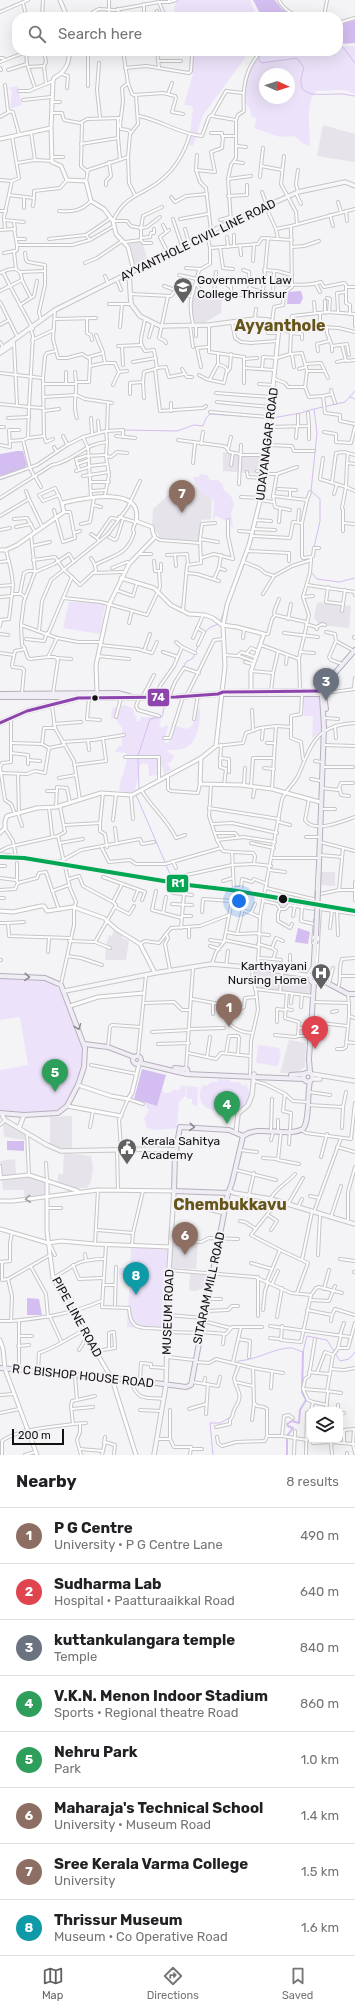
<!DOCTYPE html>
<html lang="en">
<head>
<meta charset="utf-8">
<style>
	body { margin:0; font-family:Rubik,sans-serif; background:#f6f6f6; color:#202124 }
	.controls { position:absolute; right:12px; bottom:12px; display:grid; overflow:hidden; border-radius:8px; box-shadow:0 4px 16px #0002 }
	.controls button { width:36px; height:36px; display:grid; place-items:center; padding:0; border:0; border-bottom:1px solid #e0e0e0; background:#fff; color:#202124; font:20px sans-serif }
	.compass { position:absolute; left:259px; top:68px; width:36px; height:36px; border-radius:50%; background:#fff; box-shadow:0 4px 16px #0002; rotate:93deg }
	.scale { position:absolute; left:12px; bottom:10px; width:52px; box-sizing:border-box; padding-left:4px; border:2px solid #121213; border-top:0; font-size:11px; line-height:14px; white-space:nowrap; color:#121213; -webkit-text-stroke:3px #f4f2f6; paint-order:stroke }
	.you { position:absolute; left:239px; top:901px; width:14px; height:14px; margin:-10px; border:3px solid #fff; border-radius:50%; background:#1a73e8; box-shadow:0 0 0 6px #1a73e833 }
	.badge { display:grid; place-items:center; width:26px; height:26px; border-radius:50%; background:#616162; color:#fff; font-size:13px; font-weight:700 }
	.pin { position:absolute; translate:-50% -33px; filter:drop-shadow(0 1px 2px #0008) }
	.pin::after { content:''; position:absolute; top:21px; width:14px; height:12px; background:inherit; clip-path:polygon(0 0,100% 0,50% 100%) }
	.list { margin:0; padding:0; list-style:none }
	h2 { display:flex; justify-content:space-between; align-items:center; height:52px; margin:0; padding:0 16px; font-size:17px }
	h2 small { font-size:13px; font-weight:400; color:#757577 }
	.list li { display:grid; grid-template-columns:26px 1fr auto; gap:12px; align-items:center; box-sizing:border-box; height:56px; padding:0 16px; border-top:1px solid #e0e0e0 }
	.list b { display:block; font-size:15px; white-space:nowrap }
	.list p { margin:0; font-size:13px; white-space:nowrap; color:#757577 }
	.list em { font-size:13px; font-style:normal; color:#757577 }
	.icon { flex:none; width:22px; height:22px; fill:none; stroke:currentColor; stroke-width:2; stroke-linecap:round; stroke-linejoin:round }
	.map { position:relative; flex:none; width:355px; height:1455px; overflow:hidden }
	.search { position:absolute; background:#fff; box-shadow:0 4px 16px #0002; left:12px; right:12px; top:12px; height:44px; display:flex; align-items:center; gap:10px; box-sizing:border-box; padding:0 14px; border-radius:16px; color:#757577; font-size:15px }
	.sheet { height:500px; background:#fff }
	nav { display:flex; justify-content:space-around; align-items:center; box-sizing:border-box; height:56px; border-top:1px solid #e0e0e0; background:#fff; font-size:11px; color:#757577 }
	nav a { display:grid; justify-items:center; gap:2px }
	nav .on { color:#616162 }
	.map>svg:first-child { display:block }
	.built { fill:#e6e3ea }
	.green { fill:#ece3fa; fill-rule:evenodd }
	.water { fill:#d4bef1 }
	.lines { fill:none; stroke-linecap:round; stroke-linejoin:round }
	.stream { stroke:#d4bef1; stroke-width:1 }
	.canal { stroke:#d4bef1; stroke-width:2 }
	.minor-casing { stroke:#c6c5c7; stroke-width:4 }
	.tertiary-casing { stroke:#c6c5c7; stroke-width:5 }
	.secondary-casing { stroke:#c6c5c7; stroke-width:5.5 }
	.primary-casing { stroke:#b5b0bc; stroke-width:6 }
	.minor { stroke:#fdfdfe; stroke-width:2 }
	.tertiary { stroke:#fdfdfe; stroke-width:3 }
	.secondary { stroke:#f7f6f8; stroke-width:3.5 }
	.primary { stroke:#f1edf4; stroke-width:4 }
	.primary-bridge-casing { stroke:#b5b0bc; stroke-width:6; stroke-linecap:butt }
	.primary-bridge { stroke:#f1edf4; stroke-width:4 }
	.bus-1-casing { stroke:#f4f2f6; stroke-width:6 }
	.bus-1 { stroke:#8e44ad; stroke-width:3 }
	.rail-1-casing { stroke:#f4f2f6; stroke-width:7 }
	.rail-1 { stroke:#00a651; stroke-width:4 }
	.oneway { stroke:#8d8a8f }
	.oneway2 { stroke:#9f9fa0 }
	.bus-dot { fill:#121213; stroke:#f4f2f6; stroke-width:1.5 }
	.labels { text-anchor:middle; stroke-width:4; stroke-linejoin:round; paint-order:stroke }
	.street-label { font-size:12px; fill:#121213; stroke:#f4f2f6 }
	.poi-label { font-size:12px; fill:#121213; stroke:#f4f2f6; text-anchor:start }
	.district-label { font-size:16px; font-weight:bold; fill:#665519; stroke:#f4f2f6 }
	.line-badge { stroke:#f4f2f6; stroke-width:1.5 }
	.badge-label { font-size:11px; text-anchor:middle; font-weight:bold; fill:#fff }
</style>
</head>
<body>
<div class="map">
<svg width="355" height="1455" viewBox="0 0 355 1455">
	<rect width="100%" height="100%" fill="#f4f3f5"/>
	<g class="built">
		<path d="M 323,125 L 355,134 L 355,162 L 317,156 Z"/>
		<path d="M 142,241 L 147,258 L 135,265 L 130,243 Z"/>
		<path d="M 194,290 L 222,295 L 221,313 L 204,323 L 193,322 L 191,297 Z"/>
		<path d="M 223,452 L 263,457 L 261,474 L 223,471 Z"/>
		<path d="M 184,485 L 194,485 L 212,500 L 211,519 L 201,520 L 200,541 L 161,539 L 152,525 L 153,509 L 166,497 Z"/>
		<path d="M 317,602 L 351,606 L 349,628 L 320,625 L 314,618 Z"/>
		<path d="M 321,872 L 335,872 L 335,886 L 321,885 Z"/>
		<path d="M 266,895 L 355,910 L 355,914 L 288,904 L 284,909 L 279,908 L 277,903 L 265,900 Z"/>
		<path d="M 114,930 L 123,933 L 122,938 L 129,941 L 126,960 L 105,960 L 106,946 L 109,935 L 112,936 Z"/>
		<path d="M 254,968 L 282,971 L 280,991 L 256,988 L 253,978 Z"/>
		<path d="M 283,972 L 308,976 L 311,986 L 311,995 L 281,992 Z"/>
		<path d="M 289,1040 L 306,1043 L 305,1067 L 295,1073 L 280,1073 Z"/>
		<path d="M 72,1116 L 72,1149 L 62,1149 L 50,1144 L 50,1117 Z"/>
		<path d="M 5,1121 L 26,1133 L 25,1140 L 4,1137 L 3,1124 Z"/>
		<path d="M 64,1153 L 91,1156 L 93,1168 L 91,1181 L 87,1188 L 72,1188 L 58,1182 L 58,1174 L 63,1174 Z"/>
		<path d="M 15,1159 L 16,1175 L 3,1177 L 0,1161 Z"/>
		<path d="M 27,1176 L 47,1181 L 47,1196 L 24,1198 L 24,1190 L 3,1190 L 2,1179 Z"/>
		<path d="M 173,1241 L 198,1242 L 196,1269 L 171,1268 Z"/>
		<path d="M 190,1273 L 210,1276 L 208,1287 L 195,1291 L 189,1290 Z"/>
	</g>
	<g class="green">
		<path d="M 179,0 L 250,0 L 257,17 L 177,17 L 174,9 L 176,2 Z"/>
		<path d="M 355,46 L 355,94 L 344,90 L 316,91 C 305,106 310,127 310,146 L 304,144 L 294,136 L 280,137 L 254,128 L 257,119 L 252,117 L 250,110 L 244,101 C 245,87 247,66 258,56 L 248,51 L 338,51 L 338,47 ZM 265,74 L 289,74 L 289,98 L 265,98 Z"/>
		<path d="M 186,51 L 246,51 L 245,58 L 203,115 L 193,146 L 186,145 L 190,133 L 193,109 L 192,106 L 184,105 L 193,74 L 190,64 L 191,54 L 186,54 Z"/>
		<path d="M 18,86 L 22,105 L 10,109 L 12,90 L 10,90 L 10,87 Z"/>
		<path d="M 201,474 L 207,475 L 210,480 L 218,480 L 223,485 L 223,489 L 231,496 L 234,505 L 231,512 L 233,528 L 226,521 L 216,516 L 213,520 L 214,500 C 204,495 195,488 193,477 L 198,477 Z"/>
		<path d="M 69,602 L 94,602 L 105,605 L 100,634 L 63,628 Z"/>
		<path d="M 319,696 L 322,712 L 321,731 L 312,738 L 313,716 L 304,716 L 303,697 Z"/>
		<path d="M 125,705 L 134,709 L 134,715 L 137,716 L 136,721 L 139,722 L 141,717 L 159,717 L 161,720 L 159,726 L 162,728 L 167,725 L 168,727 L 164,742 L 167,743 L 170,741 L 176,726 L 187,729 L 192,726 L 198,708 L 200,709 C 200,722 199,741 185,748 C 180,750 171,750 166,750 L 174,756 L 171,762 L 167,764 L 172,770 L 164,774 L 163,768 L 161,766 L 157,775 L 149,776 L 148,764 L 143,763 L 140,765 L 135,791 L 125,794 L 119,790 C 120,777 129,764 126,753 L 115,752 L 118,746 L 122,746 L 122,728 L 115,718 L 111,719 L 112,709 L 115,707 Z"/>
		<path d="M 0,978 L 48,981 C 69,991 75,1026 83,1047 C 84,1064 77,1100 61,1109 C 46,1117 16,1113 0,1110 L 0,1070 L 28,1065 L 20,1017 L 0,1020 Z"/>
		<path d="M 258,1045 L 280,1048 L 279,1052 L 281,1053 L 278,1066 L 256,1063 Z"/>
		<path d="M 218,1079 L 230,1080 L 230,1082 L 238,1082 L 244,1086 L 246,1084 C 261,1112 217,1116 204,1106 C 198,1098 198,1091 204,1084 L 206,1086 L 212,1082 L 218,1082 Z"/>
		<path d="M 181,1085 L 186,1086 L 185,1096 L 179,1102 L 177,1128 L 157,1130 L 147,1128 L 144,1119 L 149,1110 L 146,1107 L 146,1103 L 157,1105 L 162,1090 L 164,1093 L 169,1093 L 174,1090 L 180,1090 Z"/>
		<path d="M 187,1086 L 198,1087 L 197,1107 L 192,1104 L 192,1099 L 188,1099 L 186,1096 Z"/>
		<path d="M 131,1247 L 170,1247 L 168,1329 L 127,1327 L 130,1275 L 119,1275 L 119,1268 L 129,1268 L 130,1271 Z"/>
	</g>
	<g class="water">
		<path d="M 253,0 L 275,0 L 281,8 L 293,17 L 262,17 Z"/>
		<path d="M 355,20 L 355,43 L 338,44 L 338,25 Z"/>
		<path d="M 301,291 L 303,298 L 300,304 L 287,304 L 288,292 Z"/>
		<path d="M 17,451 L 23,451 L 27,465 L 23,469 L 0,476 L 0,454 Z"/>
		<path d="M 298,928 L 310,932 L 308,944 L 295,942 Z"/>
		<path d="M 142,1069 L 166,1075 L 157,1106 L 134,1099 Z"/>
		<path d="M 7,1141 L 24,1141 L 24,1151 L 7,1150 Z"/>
		<path d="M 27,1298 L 39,1299 L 42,1315 L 27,1315 Z"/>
	</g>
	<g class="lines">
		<g class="stream">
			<path d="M 342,46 L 355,63"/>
			<path d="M 259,51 L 259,61 L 262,63 L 297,58 L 304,68 C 292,100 317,94 339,94 C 344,93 350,96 355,96"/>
			<path d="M 350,397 L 355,399"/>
			<path d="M 272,418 L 301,413 L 313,409"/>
			<path d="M 124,430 L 177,431 L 194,425 L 203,426 L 206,418 L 210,414 L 268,418"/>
			<path d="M 266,439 L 268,419"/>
			<path d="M 267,473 L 269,445"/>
			<path d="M 0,480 L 27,470"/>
			<path d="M 259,496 L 262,480"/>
			<path d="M 262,499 L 266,475"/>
			<path d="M 257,518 L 261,502"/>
			<path d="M 255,528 L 257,521"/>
			<path d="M 254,534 L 255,530"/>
			<path d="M 249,550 L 253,537"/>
			<path d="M 312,556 L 320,521 L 320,499 L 311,491 L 317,433 L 314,409 L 345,402 L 355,391"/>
			<path d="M 245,562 L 249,551"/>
			<path d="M 311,572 L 317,579 L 339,582 L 355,578"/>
			<path d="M 233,592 L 245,563"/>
			<path d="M 220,622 L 225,609"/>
			<path d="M 204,634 L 209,628 L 218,624"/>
			<path d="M 179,674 L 186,662 L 193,658 L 199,644"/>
			<path d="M 168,695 L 174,681"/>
			<path d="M 138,756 L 149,722 L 150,719 L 162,717 L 166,699"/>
			<path d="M 138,759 L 139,790"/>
			<path d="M 140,792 L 136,795 L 165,862"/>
			<path d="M 166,865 L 173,881"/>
			<path d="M 234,1375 L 238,1361 C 257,1360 277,1347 291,1348 C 294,1348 299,1351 303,1352 L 307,1336 L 327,1340 L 340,1361 L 349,1359 L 355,1352"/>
			<path d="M 234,1378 L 235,1384"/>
			<path d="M 213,1455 L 210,1423 L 220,1423 L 231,1417"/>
		</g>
		<path class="canal" d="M 287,1455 L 287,1436 L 293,1428 L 288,1426 L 287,1424 L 292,1421 L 299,1423 L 300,1410 L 306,1400 L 302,1392 L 303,1352"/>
		<defs>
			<g id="minor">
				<path d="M 279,0 C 282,8 293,15 301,17"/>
				<path d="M 159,2 L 169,2 L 169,0"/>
				<path d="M 169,2 L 176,0"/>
				<path d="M 23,3 L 25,11"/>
				<path d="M 118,9 L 120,17"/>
				<path d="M 0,12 L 28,0"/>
				<path d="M 144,15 L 144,4"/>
				<path d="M 42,17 L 43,0"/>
				<path d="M 89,17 L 93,12 L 99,9 L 115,10 L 159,2 L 165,17"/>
				<path d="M 109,17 L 109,0"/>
				<path d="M 155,17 L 157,11"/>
				<path d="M 324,17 L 327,0"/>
				<path d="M 338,23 L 355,18"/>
				<path d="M 26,51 L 27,64 L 35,88"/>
				<path d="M 88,51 L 88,86"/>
				<path d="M 91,51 L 111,51"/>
				<path d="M 123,51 L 128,83 L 132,94 L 134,95 L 163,93 L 175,96 L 176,98 L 172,112 L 183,114"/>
				<path d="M 0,58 L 3,58 L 4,60"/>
				<path d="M 159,61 L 181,61"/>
				<path d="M 0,62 L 26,52"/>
				<path d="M 99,63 L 97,90 L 100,117"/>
				<path d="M 44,66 L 46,62 L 44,51"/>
				<path d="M 28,67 L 44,66 L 46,83"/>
				<path d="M 0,68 L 1,70"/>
				<path d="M 125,68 L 146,66 L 159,68 L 157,51"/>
				<path d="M 158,68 L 189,73 L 191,71 L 192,56"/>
				<path d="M 8,70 L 27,64"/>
				<path d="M 62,74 L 68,76 L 67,88"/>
				<path d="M 128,83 L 122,88 L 123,101 L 120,126 L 121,129 L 128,130 L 131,133"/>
				<path d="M 5,85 L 8,111 L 13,112 L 19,134"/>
				<path d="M 19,91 L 29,91 L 53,81"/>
				<path d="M 168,94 L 172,83"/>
				<path d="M 23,100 L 51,97"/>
				<path d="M 51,102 L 60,102"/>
				<path d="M 52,113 L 62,113 L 64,120 L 80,123 L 87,119 L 120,118"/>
				<path d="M 139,116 C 160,120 179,134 202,136 L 209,117 L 213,114 L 226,91 L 243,93"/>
				<path d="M 212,116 L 236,120"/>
				<path d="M 0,117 L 9,112"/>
				<path d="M 118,118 L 118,138 L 120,159"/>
				<path d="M 82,122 L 81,166 L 87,171"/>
				<path d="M 31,132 L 35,160"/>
				<path d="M 211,133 L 222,133 L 222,136 L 236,136"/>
				<path d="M 81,144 L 118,138"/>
				<path d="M 237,146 L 246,147"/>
				<path d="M 284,156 L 281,184 L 296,212 L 297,224"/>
				<path d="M 52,157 L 63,157"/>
				<path d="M 128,157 L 129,183 L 135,195"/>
				<path d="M 235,162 L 243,163"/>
				<path d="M 17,163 L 35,160 L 52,161"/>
				<path d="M 261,166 L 263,148"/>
				<path d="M 196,170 L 197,155"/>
				<path d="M 298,170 L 296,184 L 298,192"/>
				<path d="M 260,177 L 261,166 L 282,170"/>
				<path d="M 228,179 L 251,176"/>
				<path d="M 0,180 L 12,181 L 19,178 L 12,136"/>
				<path d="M 86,181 L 88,170 L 128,157 L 130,134 L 138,124 L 136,95"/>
				<path d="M 106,185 L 106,181 L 111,176 L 109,162"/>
				<path d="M 262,192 L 267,206"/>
				<path d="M 296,193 L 301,204"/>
				<path d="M 9,195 L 34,198 L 33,206"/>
				<path d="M 228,196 L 247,195 L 247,185"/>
				<path d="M 171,197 L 175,202 L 186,196 L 207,194"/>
				<path d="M 34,198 L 34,191 L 60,188 L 67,180"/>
				<path d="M 338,202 L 341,212"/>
				<path d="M 266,207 L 276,229 L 278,239"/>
				<path d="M 24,208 L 24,197"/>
				<path d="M 0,211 L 6,211"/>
				<path d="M 59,211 C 73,212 81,211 91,201"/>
				<path d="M 346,211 L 347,221"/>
				<path d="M 330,215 L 333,226"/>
				<path d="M 173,219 L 182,246"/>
				<path d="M 180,219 L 208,214"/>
				<path d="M 4,220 L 24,222"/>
				<path d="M 220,220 L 230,217"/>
				<path d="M 14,221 L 15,230"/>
				<path d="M 113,221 C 125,194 142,196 161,180 C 175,169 185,151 190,134"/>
				<path d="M 113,221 L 127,221 L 131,226 L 141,228 L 141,240 L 125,242"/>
				<path d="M 231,222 L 228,179 L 231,165 L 236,158 L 236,120 L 238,115 L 244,111 C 242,89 246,66 262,51"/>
				<path d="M 163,225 L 166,231"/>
				<path d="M 5,228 L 4,217 L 12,181"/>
				<path d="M 141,228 L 143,216 L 162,207"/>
				<path d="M 141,228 L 147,227 L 160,217"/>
				<path d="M 185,229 L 189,243"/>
				<path d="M 276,229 L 291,226"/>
				<path d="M 0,230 L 14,229 L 17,245"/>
				<path d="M 211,231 L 206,188 L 200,182 L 196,170 L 215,172 L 211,152 L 222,148 L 223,136"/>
				<path d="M 86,235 L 111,218"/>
				<path d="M 227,237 L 228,247"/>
				<path d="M 141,238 L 150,237 L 151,233 L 154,233 L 154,229"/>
				<path d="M 16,239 L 25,239"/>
				<path d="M 49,239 L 86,235 L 90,240"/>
				<path d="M 141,240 L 143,243 L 151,243"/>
				<path d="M 240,245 L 241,255"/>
				<path d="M 234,246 L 234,235"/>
				<path d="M 220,247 L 223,268 L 233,269"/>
				<path d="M 292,247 L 304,246 L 319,241"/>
				<path d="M 210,248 L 258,244 L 262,238 L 292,240"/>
				<path d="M 4,253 L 14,251"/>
				<path d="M 25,253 L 26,260 L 28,262 L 45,265 L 45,285 L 39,312 L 41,320"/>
				<path d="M 168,253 L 160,237 L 169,230"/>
				<path d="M 253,261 L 254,244"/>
				<path d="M 85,263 L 97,258 L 122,241"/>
				<path d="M 186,268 L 200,269"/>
				<path d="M 16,269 L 14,252 L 17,250 L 17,245 L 72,245 L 90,240 L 114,226"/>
				<path d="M 243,270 L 249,272 L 250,288"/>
				<path d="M 264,270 L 277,271 L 292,275"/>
				<path d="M 20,272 L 45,271"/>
				<path d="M 0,273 C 10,268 21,265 22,280 L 10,286 L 33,329"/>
				<path d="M 179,275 L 197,279"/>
				<path d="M 105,276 L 108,283"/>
				<path d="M 227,278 L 227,285 L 231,287"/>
				<path d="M 22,280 L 31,298"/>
				<path d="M 117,280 L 121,290"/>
				<path d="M 196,284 L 202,292 L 245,295 L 249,288 L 263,292 L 268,296 L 284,293 L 292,287 L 291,226 L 355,209"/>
				<path d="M 273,284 C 290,284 306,287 321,282 L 324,287 L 344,283 L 346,285 L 346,303 L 350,305 L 350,314"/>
				<path d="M 316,284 L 320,292"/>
				<path d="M 164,286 L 175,290"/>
				<path d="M 346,287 L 355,287"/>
				<path d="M 0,291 L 10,286 L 3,272"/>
				<path d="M 263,292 L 268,238"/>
				<path d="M 214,293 L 216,272"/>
				<path d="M 130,294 L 171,296 L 176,290 L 190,296"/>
				<path d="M 231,294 L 231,287"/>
				<path d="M 273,295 L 274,271"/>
				<path d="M 327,298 L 330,299 L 329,312"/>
				<path d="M 325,301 L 325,313"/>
				<path d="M 0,302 L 17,336"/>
				<path d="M 314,302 L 315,313"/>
				<path d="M 109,304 L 131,304"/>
				<path d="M 20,305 L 34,296 L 37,281"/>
				<path d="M 55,310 L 53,339 L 58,358 L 67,358 L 82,354 L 90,359 L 89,382 L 76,382 C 77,396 72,405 77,418"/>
				<path d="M 338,312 L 337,293 L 346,292"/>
				<path d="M 320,313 L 320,327 L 339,328 L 355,332"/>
				<path d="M 87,318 L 87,333 L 91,335 L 92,340"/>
				<path d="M 55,319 L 96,318"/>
				<path d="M 145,319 L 141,339 L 141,344 L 145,351 L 154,350 L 157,368 L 155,369"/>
				<path d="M 255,319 L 256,309"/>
				<path d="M 232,322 L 235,338 L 241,342 L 251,343 L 277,341"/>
				<path d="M 272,322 L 274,307 L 283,305 L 284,293"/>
				<path d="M 193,324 C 187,297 194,294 199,270 L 210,264 L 210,248 L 207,234"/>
				<path d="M 0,325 L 9,320"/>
				<path d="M 190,325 L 193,347"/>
				<path d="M 209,325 L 209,352 L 244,357 L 244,383"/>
				<path d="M 280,325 L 287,326"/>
				<path d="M 120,327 L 122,304"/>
				<path d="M 327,327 L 327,333 L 332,346 L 347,344 L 349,355"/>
				<path d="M 267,328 L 268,333 L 279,333"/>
				<path d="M 31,330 L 33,336 L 29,407 L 43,408"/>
				<path d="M 291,333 L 286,331 L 292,316 L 327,312 L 355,314 L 355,326"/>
				<path d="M 96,335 L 103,352"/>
				<path d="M 196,336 L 196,326"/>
				<path d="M 149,337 L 153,323"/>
				<path d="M 302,339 L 302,334 L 291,333 L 290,354 L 302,353 L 307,371 L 325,371"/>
				<path d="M 32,340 L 54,330"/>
				<path d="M 0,342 L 3,347"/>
				<path d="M 14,343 L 17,405"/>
				<path d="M 166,343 L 165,341 L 159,338 L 168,296"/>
				<path d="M 342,345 L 346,361 L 355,360"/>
				<path d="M 118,346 L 142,345"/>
				<path d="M 122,346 L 123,365"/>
				<path d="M 332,346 L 332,351"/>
				<path d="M 318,351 L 317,344 L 329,341"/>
				<path d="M 292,354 L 294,367"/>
				<path d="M 89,357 L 103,353 L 105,363 L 115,363 L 119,372 L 127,371"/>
				<path d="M 245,359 L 257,358"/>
				<path d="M 133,362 L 156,358"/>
				<path d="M 337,362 L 346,360"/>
				<path d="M 306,364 L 321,363 L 328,378"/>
				<path d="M 90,366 L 105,363"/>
				<path d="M 201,367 L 197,348 L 208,347"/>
				<path d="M 157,368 L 166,367 L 169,377 L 184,374"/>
				<path d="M 245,368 L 274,370"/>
				<path d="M 155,369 L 160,411 L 203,408 L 206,406"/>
				<path d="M 182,369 L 187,377 L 192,377"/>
				<path d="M 262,369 L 263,357 L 277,358 L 290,354"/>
				<path d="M 299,369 L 306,367"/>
				<path d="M 66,372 L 66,383"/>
				<path d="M 75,372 L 76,382"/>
				<path d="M 227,372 L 230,368 L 231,354"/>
				<path d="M 0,373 L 42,378"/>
				<path d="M 199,375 L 206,379 L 224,383 L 227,370 L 225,367 L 218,364 L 218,353"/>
				<path d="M 210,379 L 218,364"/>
				<path d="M 275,379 L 285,383 L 288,387 L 305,387 L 309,397 L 323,396 L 325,413 L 340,415 L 340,421 L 355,424"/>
				<path d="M 143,382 L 144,398"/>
				<path d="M 43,384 L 76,384"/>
				<path d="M 259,384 L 274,385"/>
				<path d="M 113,385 L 119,372"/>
				<path d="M 305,387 L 307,371"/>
				<path d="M 331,390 L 335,403"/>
				<path d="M 216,393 L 271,397"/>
				<path d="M 130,394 L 130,383 L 143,382 L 144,372 L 155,369"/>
				<path d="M 323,396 L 332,394"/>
				<path d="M 43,397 L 76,395 L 85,399 L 112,403"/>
				<path d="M 217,402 L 270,407"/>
				<path d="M 0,404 L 29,407 L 28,438 L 23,440 L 30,468 L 34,476"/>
				<path d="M 44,411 L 59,409"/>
				<path d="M 171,411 L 171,403"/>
				<path d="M 210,412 L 269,417"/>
				<path d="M 8,418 L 29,417"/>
				<path d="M 91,418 L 92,433"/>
				<path d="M 98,421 L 99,432"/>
				<path d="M 298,426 L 298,415"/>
				<path d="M 309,426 L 309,439"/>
				<path d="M 0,427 L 4,427"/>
				<path d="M 268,427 L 309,426 L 308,413"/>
				<path d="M 107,431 L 108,402"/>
				<path d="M 107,431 L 123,430 L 123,437"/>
				<path d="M 324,432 L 336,434 L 336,442 L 351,443 L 355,427"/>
				<path d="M 63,436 L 67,444"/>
				<path d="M 116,436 L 135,438"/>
				<path d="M 83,437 L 88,448 L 91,497"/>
				<path d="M 28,438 L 44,436"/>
				<path d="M 296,438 L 297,427"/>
				<path d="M 53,439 L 46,442 L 44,436 L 43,378 L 45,356 L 47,353 L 56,351"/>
				<path d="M 178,440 L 223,446 L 226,447 L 229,452 L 240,454"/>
				<path d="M 10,441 L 23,440"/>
				<path d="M 201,444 L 203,432"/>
				<path d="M 0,445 L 10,447 L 9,430 L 19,430"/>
				<path d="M 267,445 L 292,446 L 294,451 L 314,451"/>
				<path d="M 54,447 L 57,452"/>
				<path d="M 228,449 L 231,437"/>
				<path d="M 240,455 L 266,455"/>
				<path d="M 106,456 L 111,457 L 117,452 L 127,453"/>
				<path d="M 323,458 L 320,479 L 346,487 L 342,508 L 343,510 L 343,523 L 355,524"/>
				<path d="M 193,463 L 195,443"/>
				<path d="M 347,463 L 348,453"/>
				<path d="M 77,464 L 89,460"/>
				<path d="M 355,464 L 347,463 L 346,487 L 355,491"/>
				<path d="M 231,465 L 233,453"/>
				<path d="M 89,466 L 107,464"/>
				<path d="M 79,469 L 76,459 L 86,456 L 105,455"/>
				<path d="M 76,471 L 89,467"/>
				<path d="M 257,471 L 264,471"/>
				<path d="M 247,472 L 248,477 L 263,478"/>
				<path d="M 265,474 L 277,474 L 297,467"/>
				<path d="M 35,476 L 41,487"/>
				<path d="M 83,476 L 109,472"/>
				<path d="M 0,478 L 37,465 L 67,445 L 83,437 L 106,431 L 107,441 L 106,456 L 109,475 L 105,495"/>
				<path d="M 91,482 L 109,482"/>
				<path d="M 332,482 L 336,453 L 344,452 L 355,455"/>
				<path d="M 239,484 L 241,445"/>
				<path d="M 278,489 L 296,490"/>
				<path d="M 26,491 L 29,499"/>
				<path d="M 91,491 L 106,490"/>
				<path d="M 334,494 L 337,484"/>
				<path d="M 59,495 L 43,501 L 39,495 L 55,488 L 62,503"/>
				<path d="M 273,496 L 277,474"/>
				<path d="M 241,497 L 261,498"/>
				<path d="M 290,497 L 290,490"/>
				<path d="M 0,498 L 52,465 C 73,462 85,443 107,442"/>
				<path d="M 260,500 L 273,502"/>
				<path d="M 307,500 L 310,492"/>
				<path d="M 93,505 L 101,507"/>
				<path d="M 54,510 L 63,542 L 75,538 L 74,533"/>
				<path d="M 64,512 L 70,512 L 74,533 L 80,531"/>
				<path d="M 0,516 L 29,499 L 42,526"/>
				<path d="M 119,517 L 135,522"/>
				<path d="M 14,519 L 27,518 L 35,532"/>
				<path d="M 256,520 L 271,521"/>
				<path d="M 279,522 L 280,509"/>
				<path d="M 298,522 L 299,510"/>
				<path d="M 81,524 L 90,522 L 94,498"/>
				<path d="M 16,527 L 31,524"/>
				<path d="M 254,529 L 275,530"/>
				<path d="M 0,530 L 10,528"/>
				<path d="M 239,531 L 252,532"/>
				<path d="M 343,531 L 343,523"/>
				<path d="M 91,534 L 97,538"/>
				<path d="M 31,535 L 35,571"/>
				<path d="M 252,536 L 290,538 L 293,522 L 302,523"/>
				<path d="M 109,537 L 115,540 L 117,538 L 123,519"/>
				<path d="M 155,537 L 160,540 L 200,543"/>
				<path d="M 200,539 L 202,524 L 215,523"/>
				<path d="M 99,541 L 97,538 L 111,518 L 118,519"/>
				<path d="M 32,546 L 50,542"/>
				<path d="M 247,551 L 289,553 L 289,561"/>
				<path d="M 140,554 L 151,554"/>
				<path d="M 167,555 L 187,554 L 188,564"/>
				<path d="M 175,555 L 176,566"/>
				<path d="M 221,555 L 219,568 L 225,570"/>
				<path d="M 311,557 L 313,556 L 314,548 L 319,548"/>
				<path d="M 91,558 L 95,565"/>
				<path d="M 201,558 L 214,554 L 233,559 L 228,536 L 228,520"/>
				<path d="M 33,560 L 55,557 L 64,570 L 72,577 L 48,634"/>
				<path d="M 0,562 L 9,561"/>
				<path d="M 244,562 L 259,568 L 265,573 L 274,576 L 292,566 L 311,560 L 311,557 L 303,558 L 302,556 L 302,523 L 307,500 L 273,496 L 275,507 L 290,510"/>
				<path d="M 112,568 L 127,562 L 129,563"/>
				<path d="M 159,571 L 161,571 L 161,564"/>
				<path d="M 93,573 L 96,571 L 95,565 C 113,555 127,556 134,533 L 133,529 L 136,521"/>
				<path d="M 186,573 L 197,574 L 219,581"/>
				<path d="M 72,577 L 80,585 L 93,573 L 123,572"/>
				<path d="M 214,579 L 219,568"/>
				<path d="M 307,585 L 355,592"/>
				<path d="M 0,586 L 13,585 L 11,570 L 6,550"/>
				<path d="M 328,587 L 326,602 L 343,604 L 345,590"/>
				<path d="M 116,590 L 133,596 L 137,583"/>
				<path d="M 12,594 L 20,594"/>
				<path d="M 263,594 L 274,576"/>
				<path d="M 355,594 L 355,595"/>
				<path d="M 0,597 L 12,596"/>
				<path d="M 25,597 L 20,593 L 24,573 L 28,571 L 35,571"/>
				<path d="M 303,597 L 313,596"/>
				<path d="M 63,598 L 101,602 L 147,615 L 160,587 L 159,571 L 155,571 L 154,561"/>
				<path d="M 183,610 L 187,565 L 201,563 L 200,539 L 218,542"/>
				<path d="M 342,611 L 343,604"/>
				<path d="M 275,615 L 306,622"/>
				<path d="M 275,615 L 274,612 L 279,599"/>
				<path d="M 288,619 L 291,604"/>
				<path d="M 0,620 L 9,619 L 13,585"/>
				<path d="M 129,623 L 132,611"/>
				<path d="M 306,624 L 316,627 L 317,629"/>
				<path d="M 21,625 L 24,601 L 35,572 L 54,564 L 69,554 L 74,562"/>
				<path d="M 0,626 L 1,620"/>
				<path d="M 317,627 L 322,624 L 325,625"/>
				<path d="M 197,628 L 204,632 L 198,645"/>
				<path d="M 39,631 L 42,601 L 51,580 L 108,534 L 128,507 L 140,481"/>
				<path d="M 326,632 L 335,634 L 336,641 L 354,651"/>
				<path d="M 284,633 L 318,637"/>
				<path d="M 0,634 L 8,635"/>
				<path d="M 264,634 L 268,634 L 272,619 L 275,615"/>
				<path d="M 354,637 L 355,638"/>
				<path d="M 57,638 L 78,642 L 101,642"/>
				<path d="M 193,638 L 203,615"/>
				<path d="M 243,638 L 244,629"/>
				<path d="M 26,639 L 44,641 L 47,633"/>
				<path d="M 336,641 L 329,657 L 331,660 L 342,664"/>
				<path d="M 100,645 L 138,649 L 152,653 L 157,642"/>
				<path d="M 261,645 L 299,659"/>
				<path d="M 182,647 L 195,653"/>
				<path d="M 144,651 L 150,634"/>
				<path d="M 163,652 L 178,657"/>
				<path d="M 300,652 L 314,653"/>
				<path d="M 0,653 L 14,655"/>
				<path d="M 247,654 L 255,657"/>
				<path d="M 225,655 L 237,656 L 242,652 L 246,654 L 251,648 L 258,651"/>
				<path d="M 98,656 L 129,659"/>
				<path d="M 239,656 L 253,661"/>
				<path d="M 48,657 L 30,659 L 28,658 L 24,647 L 22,645 L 21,625 L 57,638 L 48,657 L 55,657 L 58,660 L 53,693"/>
				<path d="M 57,658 L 71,659"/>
				<path d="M 245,662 L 252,664"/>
				<path d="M 286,664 L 287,655"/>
				<path d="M 251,671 L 273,673"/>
				<path d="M 354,689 L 355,678"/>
				<path d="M 271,691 L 273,673 L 278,652"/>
				<path d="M 300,691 L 299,658 L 309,615 L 303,597 L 310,573 L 311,560"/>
				<path d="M 22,693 L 24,670 L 22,668 L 13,667 L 12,665 L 15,651 L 25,649"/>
				<path d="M 325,693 L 355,689"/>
				<path d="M 187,695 L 214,640 L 224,639"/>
				<path d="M 302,695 L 301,714 L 291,716 L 291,738 L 301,742 L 303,759"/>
				<path d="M 143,696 L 154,675"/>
				<path d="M 156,697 L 160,686 L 174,666 L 182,647 L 176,642"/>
				<path d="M 169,697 L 175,682 L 184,668 L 199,673"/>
				<path d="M 89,698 L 87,719 L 100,720"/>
				<path d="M 139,698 L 136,706 L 138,710 L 159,716"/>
				<path d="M 52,705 L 55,728 L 74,761 L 80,800"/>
				<path d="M 252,710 L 253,731"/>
				<path d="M 116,717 L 121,698"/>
				<path d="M 325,718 L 338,719"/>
				<path d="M 11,719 L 11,762 L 2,763 L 0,767 L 5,800 L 11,804 L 15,814"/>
				<path d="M 194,719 L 198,695"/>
				<path d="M 54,724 L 81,722"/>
				<path d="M 276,726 L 291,727"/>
				<path d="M 335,726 L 336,738"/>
				<path d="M 164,738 L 170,738 L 183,697"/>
				<path d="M 262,739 L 263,728"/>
				<path d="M 88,741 L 89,750"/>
				<path d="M 62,742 L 93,740 L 124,735"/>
				<path d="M 12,743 L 42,744 L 49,748"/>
				<path d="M 267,743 L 275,743"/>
				<path d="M 42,744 L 44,728 L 55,728"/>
				<path d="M 221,745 L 220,767 L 226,769 L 224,785"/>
				<path d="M 324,745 L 355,746"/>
				<path d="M 216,746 L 243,743 L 246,733 L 260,728 L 276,726 L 272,789"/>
				<path d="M 11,753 L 28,755 L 28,764"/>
				<path d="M 125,757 L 159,757 L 159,781"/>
				<path d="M 220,758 L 229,759 L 229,772"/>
				<path d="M 28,760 L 40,761"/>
				<path d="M 315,761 L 322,762"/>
				<path d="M 74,765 L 106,761 L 103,738"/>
				<path d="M 322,767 L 353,767"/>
				<path d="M 264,768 L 274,769"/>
				<path d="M 1,773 L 27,774 L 35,771 L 45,773 L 49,748 L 64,745"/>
				<path d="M 18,774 L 19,813"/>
				<path d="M 168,776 L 168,789 L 171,791 L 198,793 L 200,783"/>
				<path d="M 59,778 L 76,775"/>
				<path d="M 311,779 L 321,781"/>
				<path d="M 211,785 L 209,816 L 217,840 L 223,851 L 232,852 L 234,890"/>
				<path d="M 244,785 L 245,768"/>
				<path d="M 251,786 L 253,758 L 274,758"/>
				<path d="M 322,788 L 338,790 L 341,783 L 353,783"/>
				<path d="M 340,789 L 341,795 L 349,796"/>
				<path d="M 47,791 L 57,791"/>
				<path d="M 142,791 C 152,808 168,820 176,838 L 185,835"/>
				<path d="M 131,796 L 133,819"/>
				<path d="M 253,797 L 255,787"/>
				<path d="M 309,799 L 305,820 C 314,834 343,821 355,817"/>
				<path d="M 56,807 L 57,787 L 67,788 L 70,803"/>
				<path d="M 49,808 L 52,834 L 53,837 L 58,836 L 70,888 L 76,902 L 74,908 L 74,925 L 61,984"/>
				<path d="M 209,808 L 279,819"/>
				<path d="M 321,809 L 335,809"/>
				<path d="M 18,813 L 22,826"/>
				<path d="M 113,820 L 116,794"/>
				<path d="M 279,822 L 290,825"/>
				<path d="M 100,823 L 100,831 L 105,834 L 107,847"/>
				<path d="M 213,824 L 232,823 L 277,833"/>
				<path d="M 65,825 L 100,823 L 103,793"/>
				<path d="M 5,828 L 13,841 L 16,856"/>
				<path d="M 115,828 L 117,844"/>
				<path d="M 215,833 L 235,833 L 238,837"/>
				<path d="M 58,836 L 65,832 L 60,806"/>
				<path d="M 306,837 L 319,837"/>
				<path d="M 217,840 L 244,837 L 275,842"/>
				<path d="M 320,842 L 355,851"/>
				<path d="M 60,843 L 83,839"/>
				<path d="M 251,843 L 274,848"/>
				<path d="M 102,848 L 109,862 L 130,860 L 136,864 L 165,864 L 221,848"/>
				<path d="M 0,851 L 8,847 L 53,837"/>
				<path d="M 232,852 L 253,853 L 255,856 L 254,864 L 271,866"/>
				<path d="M 0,854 L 59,862 L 81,850 L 140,839 L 142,844 L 154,842"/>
				<path d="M 320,855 L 342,857"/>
				<path d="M 273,858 L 318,858"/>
				<path d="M 173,861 L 176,868"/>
				<path d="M 0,866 L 5,866"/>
				<path d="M 270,870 L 285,872"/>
				<path d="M 103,877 L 145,892 L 142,900"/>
				<path d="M 0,878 L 16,880 L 18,883"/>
				<path d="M 173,878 L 232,865 L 254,864"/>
				<path d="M 69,879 L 79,876 L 83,886 L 113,902"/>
				<path d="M 17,880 L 17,863"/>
				<path d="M 223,881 L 233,878"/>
				<path d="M 355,882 L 355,890"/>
				<path d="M 18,883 L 37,878 L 39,873 L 46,872 L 59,910"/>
				<path d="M 234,888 L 241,888 L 242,879 L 252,882 L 254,879 L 267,884"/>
				<path d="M 266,888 L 317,900"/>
				<path d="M 0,890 L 15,889 L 18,883"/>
				<path d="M 339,890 L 355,890 L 355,900"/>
				<path d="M 52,891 L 69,885"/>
				<path d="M 156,891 L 152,910 L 182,918"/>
				<path d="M 173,893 L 184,894"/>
				<path d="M 320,894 L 339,890 L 343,848"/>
				<path d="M 0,898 L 4,898"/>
				<path d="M 316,898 L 318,869"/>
				<path d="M 134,900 L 138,890"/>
				<path d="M 264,901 L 277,904 L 280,909 L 285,909 L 289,905 L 315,909"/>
				<path d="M 172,904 L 192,905"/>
				<path d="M 231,905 L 260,917"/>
				<path d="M 302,906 L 301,921 L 314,924"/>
				<path d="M 115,907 L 129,914 L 134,906"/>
				<path d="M 280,909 L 278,914 L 278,921 L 290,928 L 292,924"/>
				<path d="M 320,909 L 355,914"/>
				<path d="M 337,911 L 338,935"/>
				<path d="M 202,912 L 203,899 L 232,901"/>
				<path d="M 163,913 L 166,897"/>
				<path d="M 251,913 L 255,904"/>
				<path d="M 182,916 L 191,916"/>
				<path d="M 293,916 L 295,905"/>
				<path d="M 0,923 L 8,923 L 9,936 L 70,938"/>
				<path d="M 8,923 L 24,922"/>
				<path d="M 189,927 L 189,937"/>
				<path d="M 181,928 L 184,894 L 192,895"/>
				<path d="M 330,928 L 332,910"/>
				<path d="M 226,932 L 237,934 L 259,933"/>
				<path d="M 166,934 L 168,938 L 165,944 L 170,970"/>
				<path d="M 237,934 L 243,908"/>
				<path d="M 258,934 L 269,935"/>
				<path d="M 210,940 L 224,942"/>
				<path d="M 224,940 L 258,947"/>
				<path d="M 69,941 L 95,942"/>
				<path d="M 313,943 L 315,920"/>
				<path d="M 140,944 L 145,941 L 159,943 L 171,928 L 200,926 L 229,915"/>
				<path d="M 210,946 L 219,949"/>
				<path d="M 110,948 L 95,942 L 116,905 L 113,902 L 122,884"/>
				<path d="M 272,948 L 276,938 L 283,941"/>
				<path d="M 48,952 L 49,938"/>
				<path d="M 290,955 L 290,972"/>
				<path d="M 67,956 L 81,958 L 102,965"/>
				<path d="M 258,958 L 273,959 L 276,951 L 272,948 L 258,944"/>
				<path d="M 273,959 L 281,960"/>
				<path d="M 0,960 L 1,960"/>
				<path d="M 212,964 L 216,952 L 224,942 L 233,895"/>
				<path d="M 226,966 L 228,951"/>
				<path d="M 258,968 L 260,917 L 282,799 C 286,790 294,784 298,776 C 312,744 315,725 355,723"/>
				<path d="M 308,975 L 312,968"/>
				<path d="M 316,976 L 320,909"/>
				<path d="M 340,976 L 355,976"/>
				<path d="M 242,980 L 253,980"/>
				<path d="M 329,983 L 333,968"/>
				<path d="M 338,988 C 342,978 338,969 342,959 L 355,958"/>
				<path d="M 255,989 L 280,992 L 282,972"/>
				<path d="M 280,992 L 313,996"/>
				<path d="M 287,993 L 285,1018 L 299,1022 L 298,1036 L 310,1036"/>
				<path d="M 192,999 L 242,1008 L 244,1007 L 245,998 L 257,997"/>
				<path d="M 313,1002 L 349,1003 L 348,995"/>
				<path d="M 145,1003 L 174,1002 L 182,1010 L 190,1010"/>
				<path d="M 291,1003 L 292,994"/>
				<path d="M 349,1003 L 349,1016 L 355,1018"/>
				<path d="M 221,1005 C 222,1022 235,1032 252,1033"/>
				<path d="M 301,1007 L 302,995"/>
				<path d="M 286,1009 L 292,1010"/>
				<path d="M 332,1012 L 337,1011"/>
				<path d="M 213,1014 L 213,1003"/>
				<path d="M 277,1022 L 277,1009 L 285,1010"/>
				<path d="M 312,1022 L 347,1026"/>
				<path d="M 299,1028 L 310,1029"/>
				<path d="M 190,1029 L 224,1028"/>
				<path d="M 152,1032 L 189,1030"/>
				<path d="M 275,1035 L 295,1037 L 298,1036"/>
				<path d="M 322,1035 L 323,1024"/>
				<path d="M 346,1042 L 355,1043"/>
				<path d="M 158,1044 L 189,1043"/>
				<path d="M 108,1047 L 110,1027 L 112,1025 L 141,1027"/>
				<path d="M 337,1049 L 343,1049 L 346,1047 L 349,1016"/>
				<path d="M 188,1053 L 216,1059 L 221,1053 L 250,1056"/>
				<path d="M 226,1053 L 229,1036 L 238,1036 L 239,1038 L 238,1055"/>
				<path d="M 138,1056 L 146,975"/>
				<path d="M 207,1057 L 210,1037"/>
				<path d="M 91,1065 L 137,1074"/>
				<path d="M 186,1069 L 193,967"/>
				<path d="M 250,1076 L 251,1041 L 258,1010 L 256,991 L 252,978 L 253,968"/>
				<path d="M 254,1081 L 265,1084 L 285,1094"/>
				<path d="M 309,1092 L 330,1095"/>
				<path d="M 308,1105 L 343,1107 L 346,1092"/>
				<path d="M 0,1125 L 5,1120"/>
				<path d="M 90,1127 L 93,1111"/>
				<path d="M 342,1128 L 343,1107"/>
				<path d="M 271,1130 L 272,1099"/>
				<path d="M 301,1130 L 306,1133 L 351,1139 L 355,1103"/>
				<path d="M 278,1131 L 278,1120"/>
				<path d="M 281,1132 L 278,1160 L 299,1164"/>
				<path d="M 27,1133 L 29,1175"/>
				<path d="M 271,1140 L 273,1132"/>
				<path d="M 289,1144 L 291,1113 L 283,1111 L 285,1094 L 293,1101 L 307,1102"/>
				<path d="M 337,1147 L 355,1152"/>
				<path d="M 121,1149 L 119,1120 L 128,1099 L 143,1104"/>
				<path d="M 117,1150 L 118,1190"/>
				<path d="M 240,1150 L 257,1152"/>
				<path d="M 321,1157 L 327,1134"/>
				<path d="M 263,1158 L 278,1159"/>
				<path d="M 46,1163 L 47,1180"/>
				<path d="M 0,1166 L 1,1178"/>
				<path d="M 236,1170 L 276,1180"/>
				<path d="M 249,1195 L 254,1173"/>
				<path d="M 310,1196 L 319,1198"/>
				<path d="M 271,1198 C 277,1188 287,1183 295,1174"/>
				<path d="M 277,1202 L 251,1235 L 280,1250"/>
				<path d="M 288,1204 L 303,1178"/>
				<path d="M 298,1207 L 302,1199"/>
				<path d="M 48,1208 L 61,1208"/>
				<path d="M 209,1210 L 223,1213"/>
				<path d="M 245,1210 L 246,1196"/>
				<path d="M 314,1212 L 341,1138"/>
				<path d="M 268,1215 L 277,1221 L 271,1230"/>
				<path d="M 331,1217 L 341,1186"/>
				<path d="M 240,1221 L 245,1222 L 256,1229"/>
				<path d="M 348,1221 L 348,1192 L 355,1167"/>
				<path d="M 97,1230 L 133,1233"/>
				<path d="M 171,1239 L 201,1242 L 209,1238 L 238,1239"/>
				<path d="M 49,1243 L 55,1255"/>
				<path d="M 95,1244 L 98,1190"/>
				<path d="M 106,1245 L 102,1307 L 129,1308 C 130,1336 148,1325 167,1330"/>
				<path d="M 132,1245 L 133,1233 L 143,1191"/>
				<path d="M 85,1254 L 86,1260"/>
				<path d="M 318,1255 L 320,1215"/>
				<path d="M 340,1259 L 355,1261"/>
				<path d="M 302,1260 L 312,1212"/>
				<path d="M 0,1262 L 10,1261 L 10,1243 L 12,1233"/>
				<path d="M 2,1262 L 2,1280 L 8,1279"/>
				<path d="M 251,1263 L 272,1269"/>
				<path d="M 73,1265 L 79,1279 L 103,1278"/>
				<path d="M 31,1267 L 46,1294 L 48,1317"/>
				<path d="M 169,1270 L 255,1277 L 291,1293 L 311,1295"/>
				<path d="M 354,1272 L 355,1272"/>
				<path d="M 258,1277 L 258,1316"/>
				<path d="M 53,1278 C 77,1265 74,1260 104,1259"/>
				<path d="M 267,1281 L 280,1250 L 308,1263 L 297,1293"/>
				<path d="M 272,1284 L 278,1271"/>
				<path d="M 103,1285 L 115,1285"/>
				<path d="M 324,1289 L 329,1270"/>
				<path d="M 209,1299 L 221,1299"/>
				<path d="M 310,1300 L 329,1301 L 335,1286"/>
				<path d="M 115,1305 L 116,1267"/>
				<path d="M 263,1310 L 265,1291 L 268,1282"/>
				<path d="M 307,1310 L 332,1315 L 331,1321"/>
				<path d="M 206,1311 L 228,1310 L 232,1306 L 238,1306"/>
				<path d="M 168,1315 L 203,1318"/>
				<path d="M 332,1315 L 335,1309 L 355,1315"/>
				<path d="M 50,1317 L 61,1341"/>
				<path d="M 277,1317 L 282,1288"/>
				<path d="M 0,1321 L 11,1321 L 12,1296 L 8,1279 L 50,1255"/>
				<path d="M 11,1321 C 43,1318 72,1314 101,1301"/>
				<path d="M 203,1321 L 230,1328"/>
				<path d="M 270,1326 L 351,1337"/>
				<path d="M 282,1326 L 281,1340 L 301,1342 L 311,1295 L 316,1288 L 319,1287 L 342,1293"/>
				<path d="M 168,1332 L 200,1333"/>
				<path d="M 201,1332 L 226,1334 L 232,1327 L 262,1327"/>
				<path d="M 340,1335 L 344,1323"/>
				<path d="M 19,1336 L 32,1336"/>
				<path d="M 270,1338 L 280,1339"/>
				<path d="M 238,1339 L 250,1341 L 249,1357"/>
				<path d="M 315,1339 L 309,1376 L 305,1379 L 303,1389 L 327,1391"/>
				<path d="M 223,1344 L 224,1334"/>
				<path d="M 18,1346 L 29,1345"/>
				<path d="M 338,1348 L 341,1335"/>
				<path d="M 79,1350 L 87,1337"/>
				<path d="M 96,1351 L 115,1348 L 114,1332 L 109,1333 L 109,1348"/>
				<path d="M 168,1357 L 194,1360"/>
				<path d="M 195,1362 L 209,1363 L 216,1359 L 253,1368 L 283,1373"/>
				<path d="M 233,1362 L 241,1327"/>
				<path d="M 253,1368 L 254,1403 L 257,1406 L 264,1407 L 267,1409 L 267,1436 L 282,1436 L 307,1440"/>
				<path d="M 19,1369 L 19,1320"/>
				<path d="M 331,1369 L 344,1370 L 355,1368"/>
				<path d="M 38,1371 L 39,1353 C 55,1348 68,1338 83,1331"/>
				<path d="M 309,1372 L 317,1373"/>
				<path d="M 330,1374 L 317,1373 L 325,1352 L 333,1355"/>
				<path d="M 130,1381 C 139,1401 143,1397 163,1399"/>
				<path d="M 140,1381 L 141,1363 L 151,1364 L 151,1367 L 166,1368"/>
				<path d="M 192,1382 L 218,1386 L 220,1377"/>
				<path d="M 235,1382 L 253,1386"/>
				<path d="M 204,1384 L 205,1378"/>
				<path d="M 271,1388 L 272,1372"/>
				<path d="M 303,1389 L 308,1400 L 313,1402 L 311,1410"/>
				<path d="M 341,1393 L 327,1391 L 333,1355 L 338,1348 L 348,1348 L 355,1323"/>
				<path d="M 0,1395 L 14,1394"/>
				<path d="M 77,1400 L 95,1396"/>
				<path d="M 313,1402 L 327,1405"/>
				<path d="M 338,1405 L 338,1410"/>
				<path d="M 72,1409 L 93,1407"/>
				<path d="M 189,1409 L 206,1404"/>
				<path d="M 140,1410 L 161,1411"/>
				<path d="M 170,1410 L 170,1438"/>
				<path d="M 326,1410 L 328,1392"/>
				<path d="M 0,1413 L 19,1409"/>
				<path d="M 206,1414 L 208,1384"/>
				<path d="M 340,1414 L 344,1413"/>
				<path d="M 252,1420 L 254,1404"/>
				<path d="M 73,1424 L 86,1423"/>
				<path d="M 80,1424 L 80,1432 L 77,1440 L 81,1455"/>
				<path d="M 216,1427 L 230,1424 L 230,1420 C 234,1416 232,1413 235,1408 C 245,1393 236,1392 234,1378 L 239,1365"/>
				<path d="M 282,1436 L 284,1416 L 289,1415 L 293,1418"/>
				<path d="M 217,1437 L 218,1443 L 222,1446 L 236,1442 L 265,1441 L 267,1436"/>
				<path d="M 158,1439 L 170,1439 L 174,1447 L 191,1447 L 190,1455"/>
				<path d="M 104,1443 L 105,1437"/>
				<path d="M 313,1443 L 331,1442 L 353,1444 L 354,1429"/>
				<path d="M 331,1443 L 332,1455"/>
				<path d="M 344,1443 L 344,1430 L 354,1429"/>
				<path d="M 355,1444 L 353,1444 L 355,1453"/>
				<path d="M 80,1449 L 103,1451"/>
				<path d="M 192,1449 L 202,1449"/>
				<path d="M 347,1453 L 347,1455"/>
				<path d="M 2,1455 L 2,1441 C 17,1429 54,1427 73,1424 L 71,1406 L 72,1401 L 77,1400 L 75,1376"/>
				<path d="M 25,1455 L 35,1452"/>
				<path d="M 102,1455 L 105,1442 L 115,1445 L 114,1455"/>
				<path d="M 294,1455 L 295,1431"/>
				<path d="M 306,1455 L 307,1413 L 310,1411"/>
			</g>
			<g id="tertiary">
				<path d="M 60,0 L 67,17"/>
				<path d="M 51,128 L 53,81 L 54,78 C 65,72 70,64 69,51"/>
				<path d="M 0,139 L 51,128 L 52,162 L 61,166 L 67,180 L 86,181 L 91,201 L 104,209 L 113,221 L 116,234 L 128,247 L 134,271"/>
				<path d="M 0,550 L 6,550 L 17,545 L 64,512 L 62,503 C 81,499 144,484 136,521 L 152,527 L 153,533 L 155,537 L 129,564 L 109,605 L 96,665 L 97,693"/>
				<path d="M 121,578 L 154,588 L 171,605 L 189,614 L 205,615 L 213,618 L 222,625 L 237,627 L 264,634 L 251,671 L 251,693"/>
				<path d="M 201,758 L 200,781 L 201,784 L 241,785 L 272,789 L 320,802"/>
				<path d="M 0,833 L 5,828 L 5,821 L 7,816 L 37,808 L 56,807 L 101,793 L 132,795 L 201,758 L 216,746 L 225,666 L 223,626 L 227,605 L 249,545 L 262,493 L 279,328"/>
				<path d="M 0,911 L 13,912 L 41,906 L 44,906 L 47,911 L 73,907 L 104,918 L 116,929 L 140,944 L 155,973"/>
				<path d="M 70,1006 L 98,997 L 144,993"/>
				<path d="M 78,1085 L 111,1096 L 128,1099 L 132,1093 L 139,1064"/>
				<path d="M 67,1106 L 121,1116"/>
				<path d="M 0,1178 L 29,1175 L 78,1191"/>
				<path d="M 47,1180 L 47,1231 L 53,1278 L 112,1379 L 136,1455"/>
				<path d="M 0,1201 L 13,1201 L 98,1190 L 174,1191"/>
				<path d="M 0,1229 L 48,1243 L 61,1241 L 95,1244 L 170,1247"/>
				<path d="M 0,1340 L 3,1349 L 5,1369 L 37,1455"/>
			</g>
			<g id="secondary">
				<path d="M 129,274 L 131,304 L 140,316 L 160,326 L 209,325 L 255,319 L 268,320 L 280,325"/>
				<path d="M 0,350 L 55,310 L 224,225 L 298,192 L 345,182 L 355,186"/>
				<path d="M 0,353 L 12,345"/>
				<path d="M 65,991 L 155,973 L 211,964 L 258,968 L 311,976"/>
				<path d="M 312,1074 L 355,1081"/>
				<path d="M 312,1079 L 320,1079"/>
				<path d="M 1,1113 L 5,1120 L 47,1145 L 61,1151 L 154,1149 L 177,1150"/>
				<path d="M 19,1128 L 24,1115"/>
				<path d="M 236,1132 L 238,1114 L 248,1105 L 252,1095 L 254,1074"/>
				<path d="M 230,1191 L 234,1193 L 271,1199 L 355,1224"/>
				<path d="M 154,1455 L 166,1385 L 169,1270 L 174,1191"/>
			</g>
			<g id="primary">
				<path d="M 324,691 L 335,673 L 355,650"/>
				<path d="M 0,694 L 118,693 L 129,696"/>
				<path d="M 218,694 L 320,694"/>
				<path d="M 324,695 L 326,709"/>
				<path d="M 0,697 L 74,697"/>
				<path d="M 0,723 L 27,711 L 78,698 L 176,697 L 218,694 L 223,692 L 320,691"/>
				<path d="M 318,891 L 324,727 L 322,696"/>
				<path d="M 313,975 L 315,943"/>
				<circle cx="314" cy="979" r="3.5"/>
				<path d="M 0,976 L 45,978 L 61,985 L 85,1048 L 84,1067 L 78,1085 L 67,1106 L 58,1113 L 24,1115 L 0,1113"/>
				<path d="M 318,978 L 348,994 L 355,994"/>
				<path d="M 84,1044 L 108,1047 L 134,1057"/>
				<circle cx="137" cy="1060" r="4"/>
				<path d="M 140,1063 L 182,1073"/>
				<path d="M 175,1068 L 183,1069"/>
				<circle cx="185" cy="1071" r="2.5"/>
				<path d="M 310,1072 L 309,1059 L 314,982"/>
				<circle cx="308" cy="1077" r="4.5"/>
				<path d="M 186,1074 L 304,1079"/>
				<path d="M 291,1075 L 304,1074"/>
				<path d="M 174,1191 L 175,1155 L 180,1127 L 229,1130 L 243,1136"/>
				<path d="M 174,1191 L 228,1193"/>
				<path d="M 0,1368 L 140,1381 L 186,1387 L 191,1385 L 228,1193 L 232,1183 L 243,1136 C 260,1124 285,1138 303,1129 C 310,1121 307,1093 310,1081"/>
			</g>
		</defs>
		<use href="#minor" class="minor-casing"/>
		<use href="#tertiary" class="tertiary-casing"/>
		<use href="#secondary" class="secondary-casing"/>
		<use href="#primary" class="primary-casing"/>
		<use href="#minor" class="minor"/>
		<use href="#tertiary" class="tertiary"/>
		<use href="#secondary" class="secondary"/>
		<use href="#primary" class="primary"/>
		<defs>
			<g id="primary-bridge">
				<path d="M 316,936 L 318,891"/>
				<path d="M 315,943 L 316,940"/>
			</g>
		</defs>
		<use href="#primary-bridge" class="primary-bridge-casing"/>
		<use href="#primary-bridge" class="primary-bridge"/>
		<defs>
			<path id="bus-1" d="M 0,723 L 27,711 L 78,698 L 176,697 L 218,694 L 223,692 L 320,691"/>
		</defs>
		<use href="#bus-1" class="bus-1-casing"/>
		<use href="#bus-1" class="bus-1"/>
		<defs>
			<path id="rail-1" d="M 0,857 L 24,858 L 188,885 L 231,890 L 355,911"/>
		</defs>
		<use href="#rail-1" class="rail-1-casing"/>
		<use href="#rail-1" class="rail-1"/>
	</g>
	<defs><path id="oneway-chevron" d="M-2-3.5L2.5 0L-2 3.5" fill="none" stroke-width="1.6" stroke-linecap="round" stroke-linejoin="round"/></defs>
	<g class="oneway">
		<use href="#oneway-chevron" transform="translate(27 977) rotate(2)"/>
		<use href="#oneway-chevron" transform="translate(78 1027) rotate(69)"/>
		<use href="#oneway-chevron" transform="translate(192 1127) rotate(4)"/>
	</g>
	<use class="oneway2" href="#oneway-chevron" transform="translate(28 1199) rotate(173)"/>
	<defs>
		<symbol id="university-pin" viewBox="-11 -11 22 30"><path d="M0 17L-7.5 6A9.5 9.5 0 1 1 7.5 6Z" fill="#616162" stroke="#f4f2f6"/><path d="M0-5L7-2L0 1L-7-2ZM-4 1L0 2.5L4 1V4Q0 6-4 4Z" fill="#fff"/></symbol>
		<symbol id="hospital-pin" viewBox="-11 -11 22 30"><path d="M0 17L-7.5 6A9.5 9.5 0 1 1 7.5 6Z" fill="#616162" stroke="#f4f2f6"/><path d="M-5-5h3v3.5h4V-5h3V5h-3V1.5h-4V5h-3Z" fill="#fff"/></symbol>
		<symbol id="civic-pin" viewBox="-11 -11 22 30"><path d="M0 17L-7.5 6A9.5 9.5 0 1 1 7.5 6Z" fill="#616162" stroke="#f4f2f6"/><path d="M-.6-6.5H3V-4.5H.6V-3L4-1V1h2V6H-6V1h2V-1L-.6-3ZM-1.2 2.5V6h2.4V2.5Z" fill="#fff"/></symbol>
	</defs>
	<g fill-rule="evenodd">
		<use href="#university-pin" x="172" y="276" width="22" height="30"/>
		<use href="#hospital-pin" x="310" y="962" width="22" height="30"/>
		<use href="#civic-pin" x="116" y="1137" width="22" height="30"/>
	</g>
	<g class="bus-dot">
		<circle cx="95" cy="698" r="3.5"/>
		<circle cx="283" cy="899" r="5"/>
	</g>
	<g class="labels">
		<g class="street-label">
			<text transform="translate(198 240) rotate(-26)" y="4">AYYANTHOLE CIVIL LINE ROAD</text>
			<text transform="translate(267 444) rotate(-83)" y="4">UDAYANAGAR ROAD</text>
			<text transform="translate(209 1288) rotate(-78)" y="4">SITARAM MILL ROAD</text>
			<text transform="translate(168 1312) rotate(-88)" y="4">MUSEUM ROAD</text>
			<text transform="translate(77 1317) rotate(61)" y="4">PIPE LINE ROAD</text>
			<text transform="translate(83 1376) rotate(6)" y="4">R C BISHOP HOUSE ROAD</text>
		</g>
		<g class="poi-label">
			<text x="197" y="284">Government Law<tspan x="197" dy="14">College Thrissur</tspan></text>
			<text x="307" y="970" text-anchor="end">Karthyayani<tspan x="307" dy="14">Nursing Home</tspan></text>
			<text x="141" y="1145">Kerala Sahitya<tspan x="141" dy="14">Academy</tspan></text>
		</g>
		<g class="district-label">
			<text x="280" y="331">Ayyanthole</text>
			<text x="230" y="1210">Chembukkavu</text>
		</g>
	</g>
	<g class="line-badge">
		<rect x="147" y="688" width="23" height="19" rx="4" fill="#8e44ad"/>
		<rect x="166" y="874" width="23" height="19" rx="4" fill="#00a651"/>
	</g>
	<g class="badge-label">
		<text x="158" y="701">74</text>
		<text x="178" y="887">R1</text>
	</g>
</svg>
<div class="controls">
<button><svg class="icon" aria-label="layers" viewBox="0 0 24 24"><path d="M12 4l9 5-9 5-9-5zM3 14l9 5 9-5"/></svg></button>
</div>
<svg class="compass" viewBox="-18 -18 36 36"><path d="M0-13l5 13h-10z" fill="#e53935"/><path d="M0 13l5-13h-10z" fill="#757577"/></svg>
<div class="scale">200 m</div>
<div class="you"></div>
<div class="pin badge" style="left:229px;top:1027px;background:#8d6e63">1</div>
<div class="pin badge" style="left:315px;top:1049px;background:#e0444e">2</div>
<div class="pin badge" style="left:326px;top:701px;background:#6b7280">3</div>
<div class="pin badge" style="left:227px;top:1124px;background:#2e9e5b">4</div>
<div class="pin badge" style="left:55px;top:1092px;background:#2e9e5b">5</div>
<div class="pin badge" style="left:185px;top:1255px;background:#8d6e63">6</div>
<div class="pin badge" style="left:182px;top:513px;background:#8d6e63">7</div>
<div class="pin badge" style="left:136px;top:1295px;background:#0f9aa8">8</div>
<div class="search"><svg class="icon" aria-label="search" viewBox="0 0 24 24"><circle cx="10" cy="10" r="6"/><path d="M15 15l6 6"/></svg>Search here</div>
</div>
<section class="sheet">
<h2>Nearby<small>8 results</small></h2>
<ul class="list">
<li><span class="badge" style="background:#8d6e63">1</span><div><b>P G Centre</b><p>University · P G Centre Lane</p></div><em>490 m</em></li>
<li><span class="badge" style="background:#e0444e">2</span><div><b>Sudharma Lab</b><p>Hospital · Paatturaaikkal Road</p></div><em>640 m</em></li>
<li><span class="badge" style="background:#6b7280">3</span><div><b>kuttankulangara temple</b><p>Temple</p></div><em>840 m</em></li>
<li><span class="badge" style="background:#2e9e5b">4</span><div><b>V.K.N. Menon Indoor Stadium</b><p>Sports · Regional theatre Road</p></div><em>860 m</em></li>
<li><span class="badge" style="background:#2e9e5b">5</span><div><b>Nehru Park</b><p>Park</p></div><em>1.0 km</em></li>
<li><span class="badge" style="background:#8d6e63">6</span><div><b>Maharaja's Technical School</b><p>University · Museum Road</p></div><em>1.4 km</em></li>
<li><span class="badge" style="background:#8d6e63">7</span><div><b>Sree Kerala Varma College</b><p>University</p></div><em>1.5 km</em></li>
<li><span class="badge" style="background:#0f9aa8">8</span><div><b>Thrissur Museum</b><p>Museum · Co Operative Road</p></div><em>1.6 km</em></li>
</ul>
</section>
<nav>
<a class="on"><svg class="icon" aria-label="map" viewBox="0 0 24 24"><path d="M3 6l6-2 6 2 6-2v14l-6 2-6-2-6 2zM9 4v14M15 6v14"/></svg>Map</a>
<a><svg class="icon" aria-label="directions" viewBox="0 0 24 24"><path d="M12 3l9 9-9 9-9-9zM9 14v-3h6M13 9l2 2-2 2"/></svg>Directions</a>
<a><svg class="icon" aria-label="saved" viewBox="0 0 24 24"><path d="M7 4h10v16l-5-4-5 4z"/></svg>Saved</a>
</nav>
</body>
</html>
